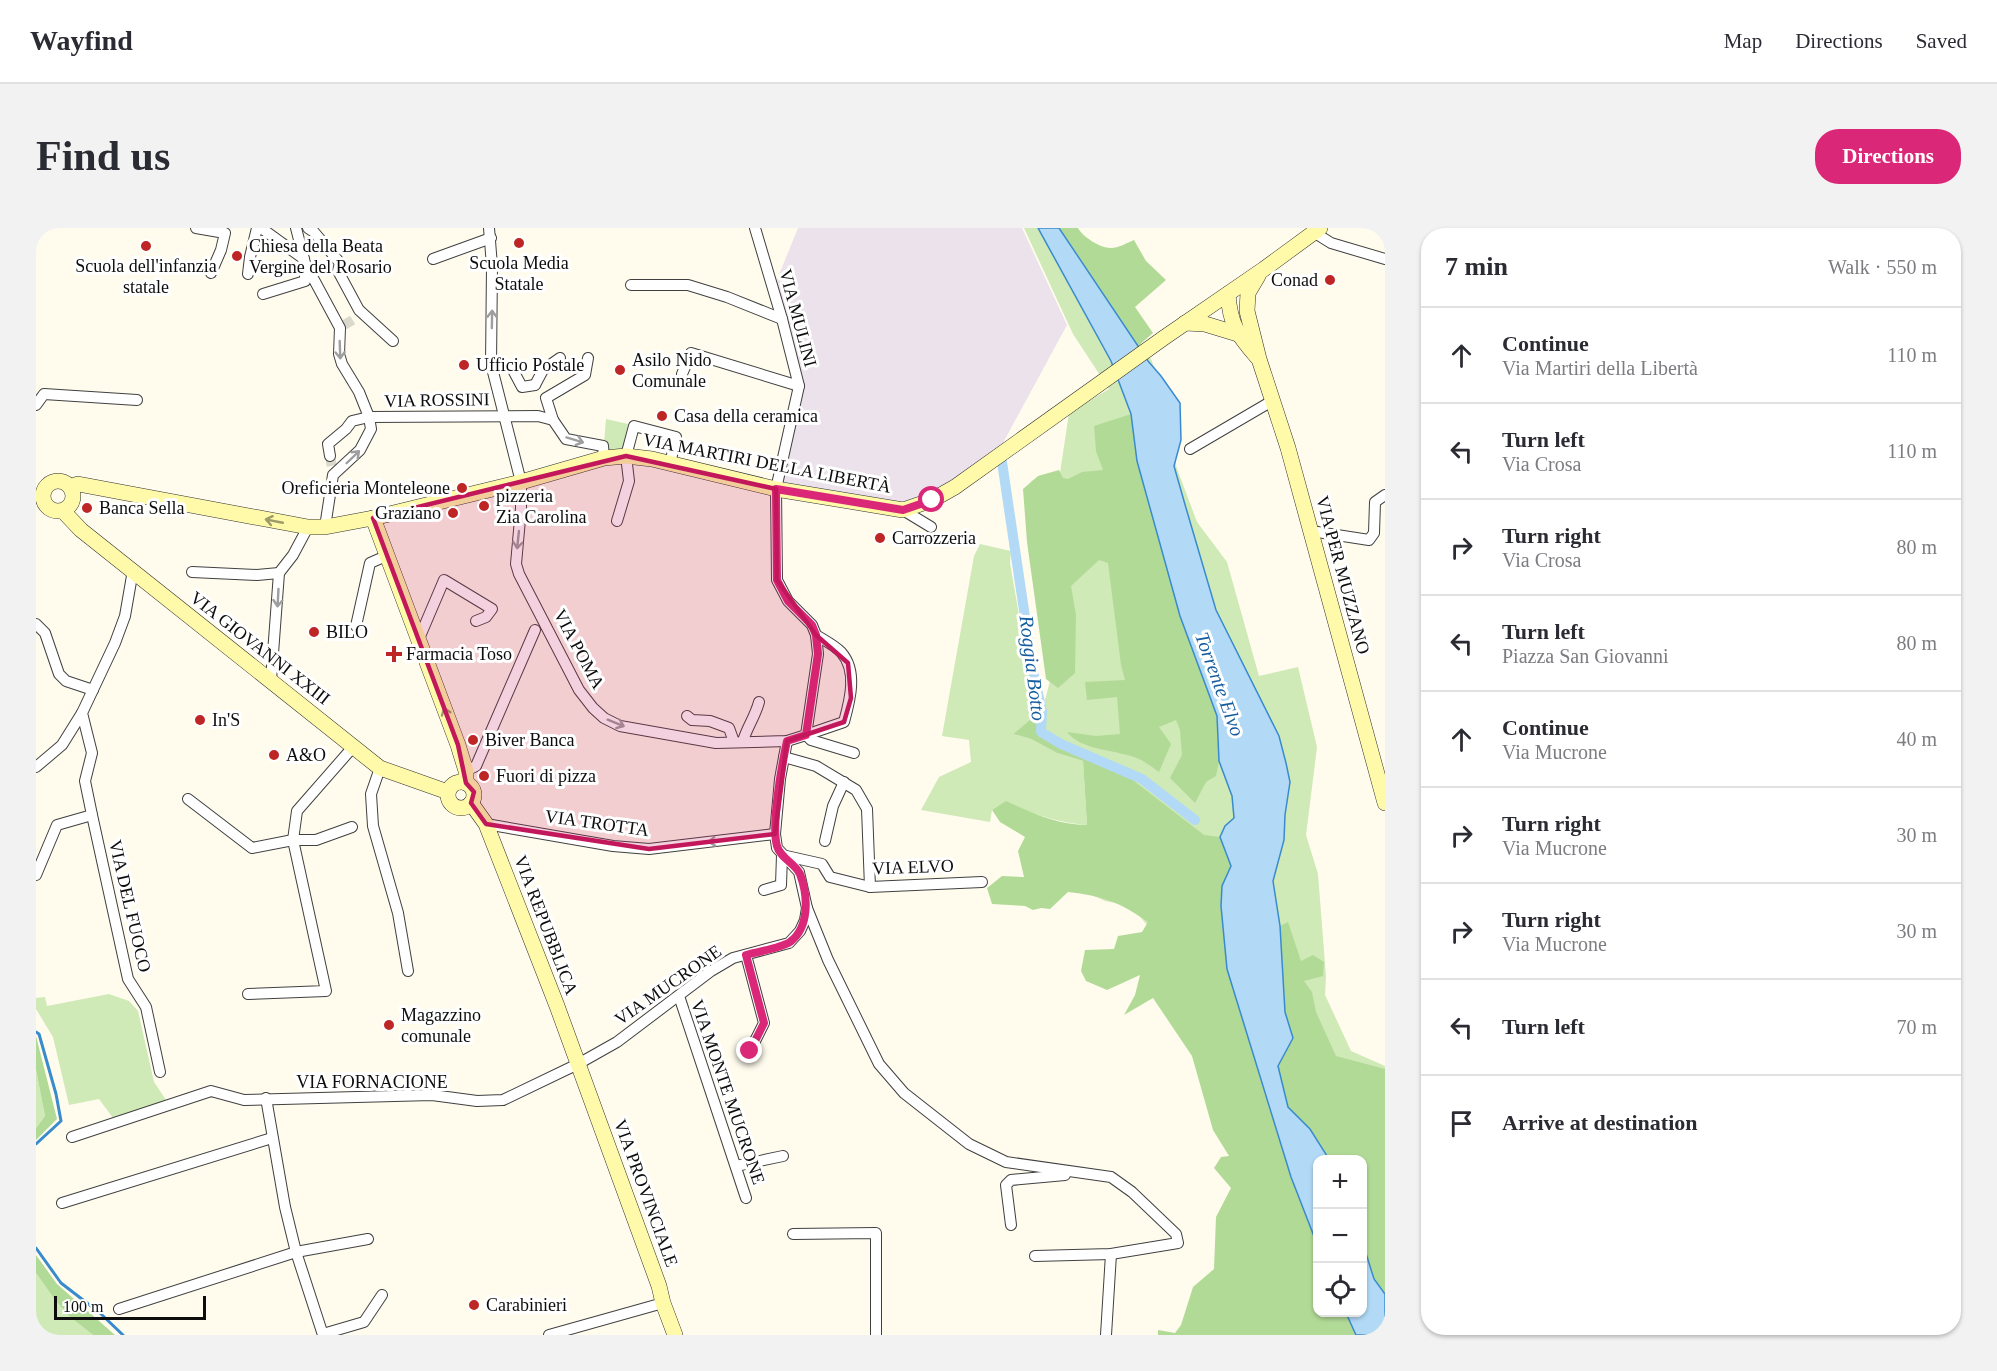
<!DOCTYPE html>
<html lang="en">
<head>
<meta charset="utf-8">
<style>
	body { margin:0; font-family:"Times New Roman",serif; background:#f2f2f3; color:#2b2b33 }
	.controls { position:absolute; right:18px; bottom:18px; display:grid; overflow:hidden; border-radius:12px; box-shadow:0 2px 4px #0004 }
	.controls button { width:54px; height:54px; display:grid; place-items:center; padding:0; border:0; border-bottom:2px solid #e1e1e2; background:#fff; color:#2b2b33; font:30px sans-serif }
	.scale { position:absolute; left:18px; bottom:15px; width:152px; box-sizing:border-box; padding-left:6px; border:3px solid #0d0d0d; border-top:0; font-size:16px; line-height:21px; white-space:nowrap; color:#0d0d0d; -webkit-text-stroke:4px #fff; paint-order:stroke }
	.stop { position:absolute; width:18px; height:18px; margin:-14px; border:4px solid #db2777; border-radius:50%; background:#fff }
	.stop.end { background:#db2777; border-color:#fff; box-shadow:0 2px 6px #0008 }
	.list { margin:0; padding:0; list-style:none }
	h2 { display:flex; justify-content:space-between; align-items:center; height:78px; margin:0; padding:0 24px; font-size:26px }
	h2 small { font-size:20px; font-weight:400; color:#7c7c81 }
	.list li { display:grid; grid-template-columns:39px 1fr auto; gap:18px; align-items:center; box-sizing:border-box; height:96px; padding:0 24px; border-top:2px solid #e1e1e2 }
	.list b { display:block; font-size:22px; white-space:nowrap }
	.list p { margin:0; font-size:20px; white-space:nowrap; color:#7c7c81 }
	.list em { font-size:20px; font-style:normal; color:#7c7c81 }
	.icon { flex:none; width:33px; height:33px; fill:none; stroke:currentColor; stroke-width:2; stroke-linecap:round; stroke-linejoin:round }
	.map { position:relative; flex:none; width:1349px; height:1107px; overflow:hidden; border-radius:24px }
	header { display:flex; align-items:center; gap:36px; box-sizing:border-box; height:84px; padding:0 30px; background:#fff; border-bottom:2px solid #e1e1e2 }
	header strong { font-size:28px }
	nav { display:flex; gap:33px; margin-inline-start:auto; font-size:21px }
	.intro { display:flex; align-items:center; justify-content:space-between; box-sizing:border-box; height:144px; padding:0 36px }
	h1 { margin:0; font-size:42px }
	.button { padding:15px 27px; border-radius:24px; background:#db2777; color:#fff; font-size:21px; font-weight:700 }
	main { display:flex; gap:36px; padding:0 36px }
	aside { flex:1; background:#fff; border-radius:24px; box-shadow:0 2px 4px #0004 }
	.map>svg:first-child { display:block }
	.industrial { fill:#ece2ec }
	.green { fill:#cfe9b7; fill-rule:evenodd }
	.forest { fill:#b2da97 }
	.water { fill:#b2daf6; stroke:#398bce; stroke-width:1.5 }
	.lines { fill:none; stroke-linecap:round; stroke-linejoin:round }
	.stream { stroke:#398bce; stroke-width:3 }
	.canal { stroke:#b2daf6; stroke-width:10 }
	.street-tunnel { stroke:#dbd8cc; stroke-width:10; stroke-dasharray:10 5; stroke-linecap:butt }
	.street-casing { stroke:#404040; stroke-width:12 }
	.secondary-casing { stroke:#2f2f2f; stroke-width:16 }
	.street { stroke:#fff; stroke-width:10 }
	.secondary { stroke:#fffaa9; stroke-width:15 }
	.oneway { stroke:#9e9e9e }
	.oneway2 { stroke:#9e9b6b }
	.route { stroke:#db2777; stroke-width:8 }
	.marked { fill:#c2185b; fill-opacity:0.2; stroke:#c2185b; stroke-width:4.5; stroke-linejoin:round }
	.poi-dot { fill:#be2525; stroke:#fff; stroke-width:2 }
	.labels { text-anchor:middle; stroke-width:6; stroke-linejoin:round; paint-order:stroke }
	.poi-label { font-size:18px; fill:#0d0d0d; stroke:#fff; text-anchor:start }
	.street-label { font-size:18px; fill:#0d0d0d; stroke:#fff }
	.water-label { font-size:20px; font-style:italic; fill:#165da0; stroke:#fff }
</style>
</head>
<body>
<header>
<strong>Wayfind</strong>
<nav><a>Map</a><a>Directions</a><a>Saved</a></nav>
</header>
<div class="intro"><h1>Find us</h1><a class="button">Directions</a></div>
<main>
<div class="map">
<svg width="1349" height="1107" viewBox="0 0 1349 1107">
	<rect width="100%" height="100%" fill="#fffcee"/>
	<path class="industrial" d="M 762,0 L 986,0 L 1031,97 L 961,226 L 914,255 L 867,278 L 744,257 L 765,159 L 740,54 Z"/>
	<g class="green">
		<path d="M 988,0 L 1039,0 L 1078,73 L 1116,133 L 1140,238 L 1161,294 L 1191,334 L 1223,448 L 1262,439 L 1281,519 L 1270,607 L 1282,646 L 1290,749 L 1289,767 L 1315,823 L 1349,838 L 1349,1107 L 1240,1107 L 1240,1056 L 1111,697 L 1095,678 L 1069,673 L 1046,662 L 1058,612 L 1064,531 L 1008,504 L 1006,483 L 1014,453 L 995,309 L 995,253 L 1024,245 L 1033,185 L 1073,161 L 1037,106 ZM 1282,932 L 1326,932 L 1326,1084 L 1282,1084 Z"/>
		<path d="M 570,191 L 592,196 L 586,222 L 569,224 L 568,215 Z"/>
		<path d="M 944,316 L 975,323 L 974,335 L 993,445 L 1002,485 L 977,506 L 995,511 L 1021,525 L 1047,533 L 1051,597 C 1021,595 997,586 970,574 L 956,582 L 954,594 L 885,582 L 903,549 L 935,534 L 933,512 L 906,508 L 938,328 Z"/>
		<path d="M 73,766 L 93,773 L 102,783 L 118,854 L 130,872 L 77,890 L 63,871 L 33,877 L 17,809 L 0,781 L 0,770 L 9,769 L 11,778 Z"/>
		<path d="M 0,842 L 9,888 L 0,900 Z"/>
		<path d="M 0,1045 L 19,1072 L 34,1089 L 57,1107 L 0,1107 Z"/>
	</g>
	<g class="forest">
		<path d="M 1023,0 L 1042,0 C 1047,9 1064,20 1075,20 C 1082,20 1091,15 1098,12 L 1110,33 L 1130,52 L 1099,79 L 1117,105 L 1102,118 Z"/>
		<path d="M 1095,186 L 1101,233 L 1144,388 L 1181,488 L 1183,533 L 1180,548 L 1170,554 L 1159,575 L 1134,550 L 1146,527 L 1144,502 L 1140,492 L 1123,499 L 1135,516 L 1123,544 C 1117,540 1110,534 1103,531 C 1081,521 1047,524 1031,504 L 1060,508 L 1084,506 L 1081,469 L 1051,472 L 1049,454 L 1089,452 L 1085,437 L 1072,335 L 1063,332 L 1035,358 L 1040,387 L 1039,445 L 1022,460 L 1010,451 L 991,314 L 987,261 L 1002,248 L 1023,242 L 1027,250 L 1032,251 L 1046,244 L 1067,242 L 1060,223 L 1058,198 Z"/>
		<path d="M 1002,485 L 1003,505 L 1025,518 L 1089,546 L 1168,607 L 1184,609 L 1195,638 L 1186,658 L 1185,678 L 1191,741 L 1255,949 L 1281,1016 L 1282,1084 L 1310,1085 L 1320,1107 L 1122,1107 L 1122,1102 L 1139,1105 L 1145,1097 L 1157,1059 L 1178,1041 L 1180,989 L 1195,960 L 1178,940 L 1185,929 L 1193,928 L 1177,902 L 1156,828 L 1117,770 L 1088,787 L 1099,767 L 1104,747 L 1071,762 L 1050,753 L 1045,743 L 1049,722 L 1078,721 L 1082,708 L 1106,704 L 1112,694 C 1084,674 1066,668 1032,664 L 1014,681 L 1005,680 L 997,682 L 989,678 L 956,676 L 951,660 L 966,648 L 988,649 L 982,623 L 989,609 L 964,594 L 956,582 L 970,573 C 996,585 1021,597 1051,597 L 1047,533 L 1021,525 L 995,511 L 977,506 Z"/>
		<path d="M 1252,694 L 1265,733 L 1277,727 L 1288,734 L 1287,748 L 1268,753 L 1276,764 L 1280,784 L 1300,828 L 1349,841 L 1349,1066 L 1338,1051 L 1327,1016 L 1326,932 L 1293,931 L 1274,901 L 1252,879 L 1241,838 L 1257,810 L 1249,784 L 1244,698 Z"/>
		<path d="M 0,808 L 21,891 L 0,912 L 0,900 L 9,888 L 0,842 Z"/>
		<path d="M 0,1027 L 21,1056 L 79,1107 L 57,1107 L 34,1089 L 19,1072 L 0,1045 Z"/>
	</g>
	<g class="water">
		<path d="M 1002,0 L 1023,0 L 1112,133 L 1125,148 L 1144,175 L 1145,212 L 1138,238 L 1150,280 L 1180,382 L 1243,508 L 1250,535 L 1254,554 L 1249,587 L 1248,612 L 1237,653 L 1244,698 L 1249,784 L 1257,810 L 1242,838 L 1252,879 L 1274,901 L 1293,931 L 1282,932 L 1281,1016 L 1255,949 L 1191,741 L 1185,678 L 1186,658 L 1195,638 L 1184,609 L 1189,598 L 1198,590 L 1196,568 L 1183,533 L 1181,488 L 1144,388 L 1101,233 L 1095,186 L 1075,133 Z"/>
		<path d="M 1327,1016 L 1338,1051 L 1349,1066 L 1349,1107 L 1320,1107 L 1310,1085 L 1326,1084 Z"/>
	</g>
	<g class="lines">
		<g class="stream">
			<path d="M 0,804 L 3,806 L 20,866 L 25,893 L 0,916"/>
			<path d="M 0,1020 L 25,1055 L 64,1085 L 87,1107"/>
		</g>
		<path class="canal" d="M 966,234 L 997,443 L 1006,483 L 1005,504 L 1025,516 L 1106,551 L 1159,592"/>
		<g class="street-tunnel">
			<path d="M 308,97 L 320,90"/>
			<path d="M 294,228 L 296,240"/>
		</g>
		<defs>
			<g id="street">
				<path d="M 160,0 L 189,5 L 185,22 L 175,45"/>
				<path d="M 225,0 L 268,31"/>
				<path d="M 260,0 L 269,35 L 304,100 L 303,126 L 306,136 L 323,164 L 333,189 L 335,201 L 324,222 L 297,247 L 289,299"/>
				<path d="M 272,0 L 278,4 L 304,35 L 302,43 L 323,82 L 357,113"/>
				<path d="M 453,0 L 456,38 L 455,136 L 485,254 L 485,280 L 480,336 L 483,346 L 543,462 L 557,480 L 568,490 L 584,498 L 680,515 L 751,513 L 770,507 L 782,426 L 780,407 L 776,397 L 752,373 L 741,352 L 740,261 L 763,158 L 746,91 L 719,0"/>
				<path d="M 1279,5 L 1295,15 L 1349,31"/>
				<path d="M 397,31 L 455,10"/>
				<path d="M 212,46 L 214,29 L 221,0"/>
				<path d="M 595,57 L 652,57 L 691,69 L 746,91"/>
				<path d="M 227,66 L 269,53 L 269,39"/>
				<path d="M 478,144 L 486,159 L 499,157"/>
				<path d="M 646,146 L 655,125 L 763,158"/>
				<path d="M 499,157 L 507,142 L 524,130"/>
				<path d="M 0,177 L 8,166 L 101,172"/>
				<path d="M 517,192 L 510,170 L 549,147 L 552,130"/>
				<path d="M 1154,221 L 1236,173"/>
				<path d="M 294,228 L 292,216 L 310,201 L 316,193 L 333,189 L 502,188 L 517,192 L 530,211 L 567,218 L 568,230"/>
				<path d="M 867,282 L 895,299"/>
				<path d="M 581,293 L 593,253 L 590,228 L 598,198 L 640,209 L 634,236"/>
				<path d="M 1275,303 L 1333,312 L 1338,305 L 1339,274 L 1349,267"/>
				<path d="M 156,344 L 221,347 L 243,345"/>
				<path d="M 0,396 L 9,405 L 23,446 L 30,453 L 57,462"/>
				<path d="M 320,398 L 334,335 L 350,328"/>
				<path d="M 382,413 L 408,352 L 456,381 L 450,389 L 440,393"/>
				<path d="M 235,452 L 243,345 L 257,327 L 272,299"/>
				<path d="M 651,488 L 656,492 L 674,493 L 693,500 L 698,514"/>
				<path d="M 770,507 L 808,494 C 814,472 822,443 805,424 C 798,417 788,412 780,407"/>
				<path d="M 770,507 L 775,512 L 818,525"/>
				<path d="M 707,513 C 711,499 719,489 723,474"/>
				<path d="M 748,529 L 780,538 L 820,562 L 831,581 L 834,659"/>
				<path d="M 0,539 L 26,517 L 46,485"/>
				<path d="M 344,540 L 335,566 L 337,598 L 362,685 L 372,743"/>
				<path d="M 430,543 L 440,538 L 499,402"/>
				<path d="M 152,571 L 216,620 L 257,612 L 280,612 L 316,599"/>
				<path d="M 56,587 L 92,751 L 110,779 L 124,844"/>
				<path d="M 450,596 L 577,618 L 613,621 L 739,606"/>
				<path d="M 789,613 L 797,578 L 808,554"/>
				<path d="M 746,627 L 786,636 L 794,649 L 834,659 L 946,654"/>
				<path d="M 0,647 L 21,597 L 56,587 L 49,553 L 56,525 L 46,485 L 79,415 L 89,388 L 97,342"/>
				<path d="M 728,662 L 745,657 L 746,627"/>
				<path d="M 771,680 L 792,732 L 843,836 L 868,865 L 933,916 L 970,934 L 1075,949 L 1096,964 L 1140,1006 L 1142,1015 L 1075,1026 L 999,1028"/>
				<path d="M 710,727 L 728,795 L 714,823"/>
				<path d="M 212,766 L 290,763 L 257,612 L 261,583 L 317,519"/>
				<path d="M 643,768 L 710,970"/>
				<path d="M 230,870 L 249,979 L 260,1024 L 287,1107"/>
				<path d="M 36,909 L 175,863 L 208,872 L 396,867 L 441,873 L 467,872 L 542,836 L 581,814 L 675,743 L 697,730 L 753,715 L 764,703 L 769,692 L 771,680 L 763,644 L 741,620 L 739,606 L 744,551 L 751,513"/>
				<path d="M 700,938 L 747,928"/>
				<path d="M 26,975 L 236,910"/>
				<path d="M 975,997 L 970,957 L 975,952 L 1029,947"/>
				<path d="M 757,1006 L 840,1005 L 840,1107"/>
				<path d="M 83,1081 L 260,1024 L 332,1011"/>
				<path d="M 287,1106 L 328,1094 L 346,1067"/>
				<path d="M 513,1107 L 627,1075"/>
				<path d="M 1070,1107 L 1075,1026"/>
			</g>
			<g id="secondary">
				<path d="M 1222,48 L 1212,65 L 1211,83 L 1223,131 L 1252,220 L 1349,575"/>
				<path d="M 1192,66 C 1194,96 1201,106 1221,129"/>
				<path d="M 1149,95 L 1169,96 L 1202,106"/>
				<circle cx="22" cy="268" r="15"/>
				<path d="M 34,259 L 42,256 L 272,299 L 289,299 L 337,290 L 485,254 L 568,230 L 590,228 L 616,231 L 740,261 L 867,282 L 896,272 L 919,259 L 1129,109 L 1228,41 L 1284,0"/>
				<path d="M 27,283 L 45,302 L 344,540 L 412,564"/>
				<path d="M 337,290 L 422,517 L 430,543 L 430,555"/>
				<circle cx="425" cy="567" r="13"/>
				<path d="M 435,575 L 450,596 L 521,778 L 623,1058 L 627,1075 L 639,1107"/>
			</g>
		</defs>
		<use href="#street" class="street-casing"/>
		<use href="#secondary" class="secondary-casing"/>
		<use href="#street" class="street"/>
		<use href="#secondary" class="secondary"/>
	</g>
	<defs><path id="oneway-shaft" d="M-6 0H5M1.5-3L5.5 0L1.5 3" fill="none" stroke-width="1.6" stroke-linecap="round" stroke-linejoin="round" transform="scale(1.5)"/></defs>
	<g class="oneway">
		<use href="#oneway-shaft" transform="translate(456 91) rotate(-89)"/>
		<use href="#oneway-shaft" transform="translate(304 122) rotate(88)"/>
		<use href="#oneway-shaft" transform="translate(539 212) rotate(17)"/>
		<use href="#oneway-shaft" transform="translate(317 229) rotate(-44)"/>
		<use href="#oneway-shaft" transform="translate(482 312) rotate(96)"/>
		<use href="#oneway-shaft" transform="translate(242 370) rotate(93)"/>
		<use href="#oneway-shaft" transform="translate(580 495) rotate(22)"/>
		<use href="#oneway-shaft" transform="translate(681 613) rotate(174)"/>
	</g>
	<g class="oneway2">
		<use href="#oneway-shaft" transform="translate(238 293) rotate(-169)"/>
		<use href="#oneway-shaft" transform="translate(411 488) rotate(-111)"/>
	</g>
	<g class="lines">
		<path class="route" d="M 714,823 L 728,795 L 710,727 C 721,724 745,720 754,714 C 774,699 772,667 764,646 C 759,635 744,630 741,618 C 735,596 746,537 751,513 L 770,507 L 782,426 L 780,407 L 776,397 L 752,373 L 741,352 L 740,261 L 867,282 L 896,272"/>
	</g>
	<path class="marked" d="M 590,228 L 740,261 L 741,352 L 780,407 L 812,435 L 815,470 L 808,494 L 751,513 L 739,606 L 613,621 L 450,596 L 435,575 L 438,564 L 430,555 L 422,517 L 337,290 Z"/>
	<g class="poi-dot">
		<circle cx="483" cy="15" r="6"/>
		<circle cx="110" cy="18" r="6"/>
		<circle cx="201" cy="28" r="6"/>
		<circle cx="1294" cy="52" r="6"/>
		<circle cx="428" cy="137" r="6"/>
		<circle cx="584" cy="142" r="6"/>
		<circle cx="626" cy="188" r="6"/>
		<circle cx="426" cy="260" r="6"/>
		<circle cx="448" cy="278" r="6"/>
		<circle cx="51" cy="280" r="6"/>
		<circle cx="417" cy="285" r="6"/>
		<circle cx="844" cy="310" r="6"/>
		<circle cx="278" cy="404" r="6"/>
		<path d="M355 417h6v6h6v6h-6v6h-6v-6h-6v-6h6z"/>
		<circle cx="164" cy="492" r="6"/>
		<circle cx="437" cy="512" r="6"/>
		<circle cx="238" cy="527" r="6"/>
		<circle cx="448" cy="548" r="6"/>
		<circle cx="353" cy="797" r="6"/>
		<circle cx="438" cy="1077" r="6"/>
	</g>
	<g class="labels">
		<g class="poi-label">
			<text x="213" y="24">Chiesa della Beata<tspan x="213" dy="21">Vergine del Rosario</tspan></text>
			<text x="483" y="41" text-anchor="middle">Scuola Media<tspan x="483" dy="21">Statale</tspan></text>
			<text x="110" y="44" text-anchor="middle">Scuola dell'infanzia<tspan x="110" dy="21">statale</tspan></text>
			<text x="1282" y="58" text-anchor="end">Conad</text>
			<text x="596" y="138">Asilo Nido<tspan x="596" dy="21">Comunale</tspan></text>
			<text x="440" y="143">Ufficio Postale</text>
			<text x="638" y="194">Casa della ceramica</text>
			<text x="414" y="266" text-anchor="end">Oreficieria Monteleone</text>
			<text x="460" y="274">pizzeria<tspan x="460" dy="21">Zia Carolina</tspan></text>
			<text x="63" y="286">Banca Sella</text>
			<text x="405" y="291" text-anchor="end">Graziano</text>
			<text x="856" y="316">Carrozzeria</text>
			<text x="290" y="410">BILO</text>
			<text x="370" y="432">Farmacia Toso</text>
			<text x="176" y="498">In'S</text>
			<text x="449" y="518">Biver Banca</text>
			<text x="250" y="533">A&amp;O</text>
			<text x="460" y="554">Fuori di pizza</text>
			<text x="365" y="793">Magazzino<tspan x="365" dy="21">comunale</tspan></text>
			<text x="450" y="1083">Carabinieri</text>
		</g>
		<g class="street-label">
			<text transform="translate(762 90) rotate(75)" y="6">VIA MULINI</text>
			<text transform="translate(401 172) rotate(-1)" y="6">VIA ROSSINI</text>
			<text transform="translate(731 235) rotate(11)" y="6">VIA MARTIRI DELLA LIBERTÀ</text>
			<text transform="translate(1307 347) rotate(75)" y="6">VIA PER MUZZANO</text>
			<text transform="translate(224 420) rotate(38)" y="6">VIA GIOVANNI XXIII</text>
			<text transform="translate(543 421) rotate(62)" y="6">VIA POMA</text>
			<text transform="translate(561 595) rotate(8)" y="6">VIA TROTTA</text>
			<text transform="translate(877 639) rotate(-2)" y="6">VIA ELVO</text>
			<text transform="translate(94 678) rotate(77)" y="6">VIA DEL FUOCO</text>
			<text transform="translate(510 697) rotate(69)" y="6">VIA REPUBBLICA</text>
			<text transform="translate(632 757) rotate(-35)" y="6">VIA MUCRONE</text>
			<text x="336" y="860">VIA FORNACIONE</text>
			<text transform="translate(692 864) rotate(71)" y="6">VIA MONTE MUCRONE</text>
			<text transform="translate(610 965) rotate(70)" y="6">VIA PROVINCIALE</text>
		</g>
		<g class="water-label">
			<text transform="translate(997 440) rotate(83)" y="7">Roggia Botto</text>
			<text transform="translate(1184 456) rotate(70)" y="7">Torrente Elvo</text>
		</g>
	</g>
</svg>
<div class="controls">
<button>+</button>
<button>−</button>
<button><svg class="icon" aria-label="locate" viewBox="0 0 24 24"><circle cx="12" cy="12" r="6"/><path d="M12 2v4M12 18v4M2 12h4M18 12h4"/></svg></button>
</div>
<div class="scale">100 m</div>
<div class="stop" style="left:896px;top:272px"></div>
<div class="stop end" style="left:714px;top:823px"></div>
</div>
<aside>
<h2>7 min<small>Walk · 550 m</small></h2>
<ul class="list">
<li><svg class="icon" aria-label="ahead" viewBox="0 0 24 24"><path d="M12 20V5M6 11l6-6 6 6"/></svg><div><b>Continue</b><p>Via Martiri della Libertà</p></div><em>110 m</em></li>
<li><svg class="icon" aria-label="left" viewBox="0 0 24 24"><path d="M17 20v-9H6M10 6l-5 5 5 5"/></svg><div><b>Turn left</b><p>Via Crosa</p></div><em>110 m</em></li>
<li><svg class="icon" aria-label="right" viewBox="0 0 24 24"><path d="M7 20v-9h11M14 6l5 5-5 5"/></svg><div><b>Turn right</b><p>Via Crosa</p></div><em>80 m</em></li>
<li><svg class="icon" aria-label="left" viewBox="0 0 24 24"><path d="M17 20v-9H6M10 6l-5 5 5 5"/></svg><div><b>Turn left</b><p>Piazza San Giovanni</p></div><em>80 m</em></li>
<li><svg class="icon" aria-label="ahead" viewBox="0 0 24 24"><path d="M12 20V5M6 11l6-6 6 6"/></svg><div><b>Continue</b><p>Via Mucrone</p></div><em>40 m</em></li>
<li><svg class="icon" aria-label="right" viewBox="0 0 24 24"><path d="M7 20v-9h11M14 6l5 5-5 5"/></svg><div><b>Turn right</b><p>Via Mucrone</p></div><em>30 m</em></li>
<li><svg class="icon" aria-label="right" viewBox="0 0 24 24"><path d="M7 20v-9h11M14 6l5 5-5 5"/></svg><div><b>Turn right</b><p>Via Mucrone</p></div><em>30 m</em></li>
<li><svg class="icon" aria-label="left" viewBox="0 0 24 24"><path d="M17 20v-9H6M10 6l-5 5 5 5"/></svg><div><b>Turn left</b></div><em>70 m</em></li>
<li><svg class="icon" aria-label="arrive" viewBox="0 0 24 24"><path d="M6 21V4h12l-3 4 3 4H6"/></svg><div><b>Arrive at destination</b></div></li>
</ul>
</aside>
</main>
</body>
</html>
